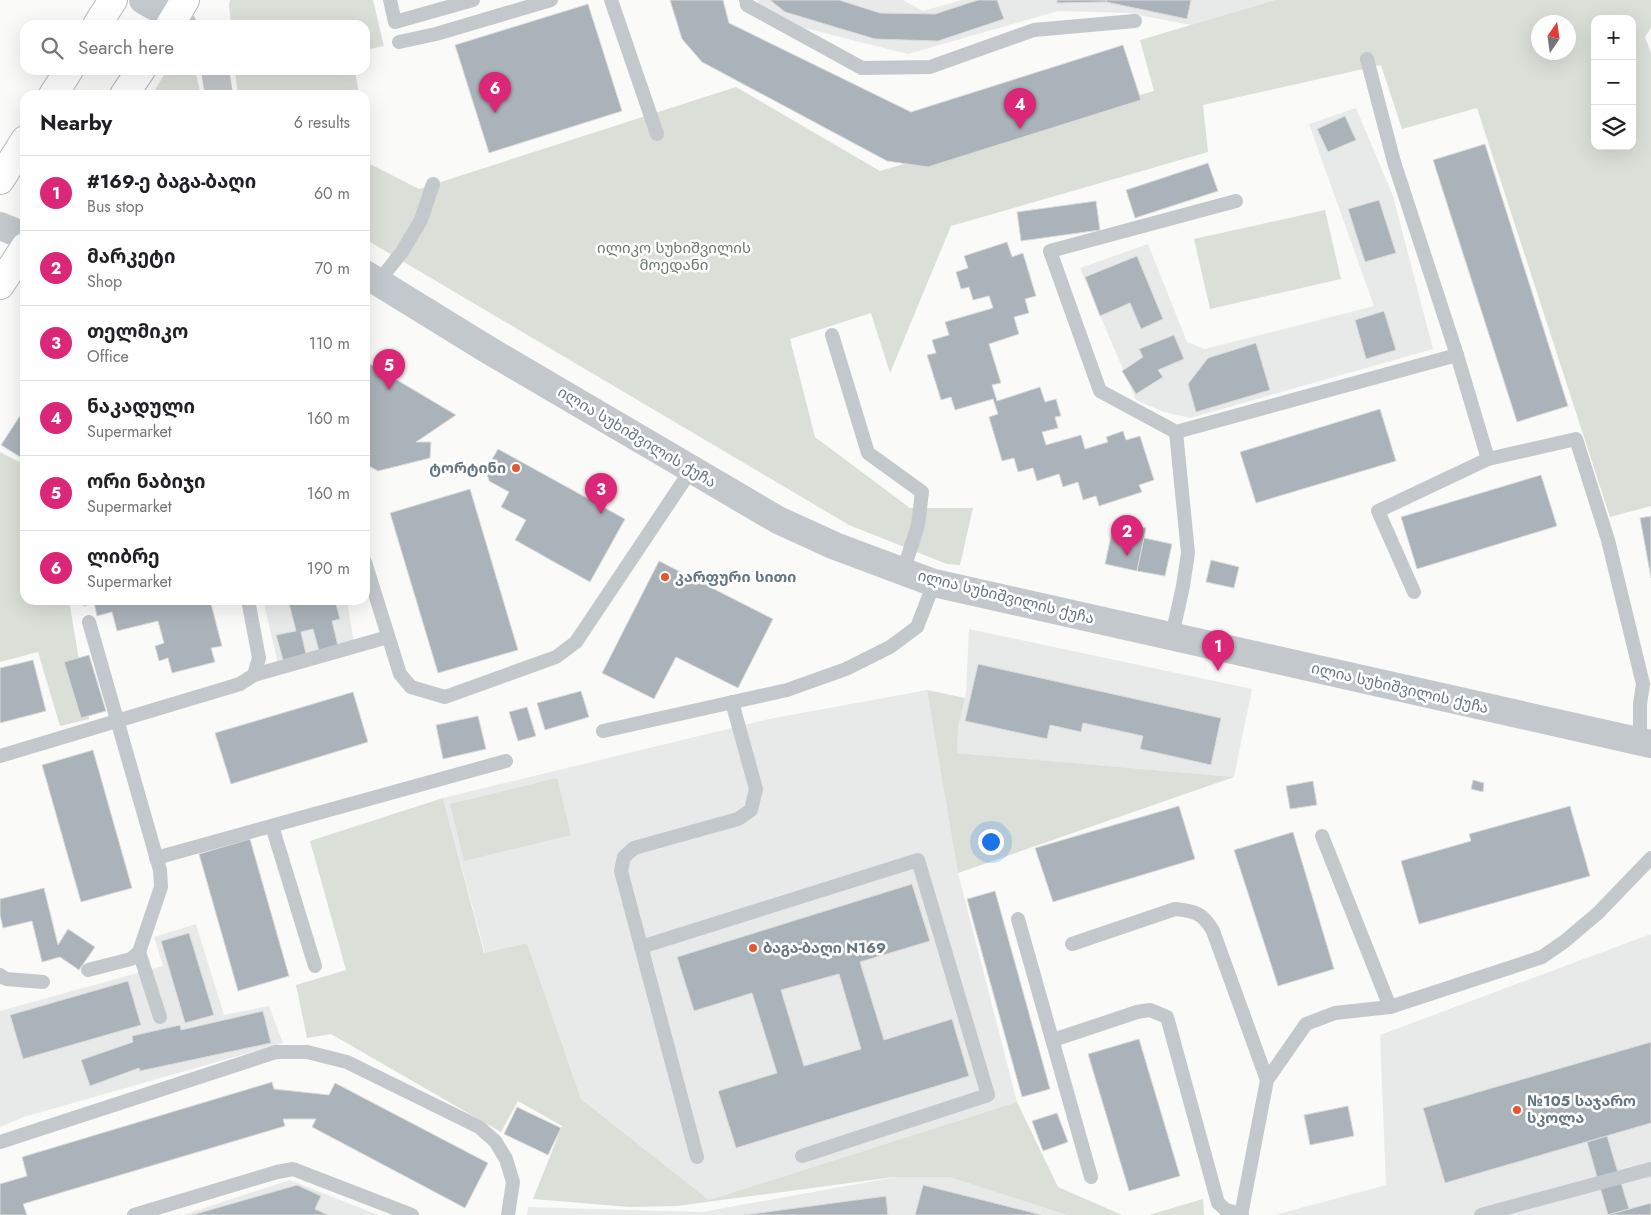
<!DOCTYPE html>
<html lang="en">
<head>
<meta charset="utf-8">
<style>
	body { margin:0; font-family:Jost,"Noto Sans Georgian",sans-serif; background:#f2f2f2; color:#202124 }
	.controls { position:absolute; right:15px; top:15px; display:grid; overflow:hidden; border-radius:10px; box-shadow:0 5px 20px #0002 }
	.controls button { width:45px; height:45px; display:grid; place-items:center; padding:0; border:0; border-bottom:1px solid #e0e0e0; background:#fff; color:#202124; font:25px sans-serif }
	.compass { position:absolute; left:1531px; top:15px; width:45px; height:45px; border-radius:50%; background:#fff; box-shadow:0 5px 20px #0002; rotate:13deg }
	.you { position:absolute; left:990px; top:841px; width:18px; height:18px; margin:-12px; border:4px solid #fff; border-radius:50%; background:#1a73e8; box-shadow:0 0 0 8px #1a73e833 }
	.badge { display:grid; place-items:center; width:32px; height:32px; border-radius:50%; background:#db2777; color:#fff; font-size:16px; font-weight:700 }
	.pin { position:absolute; translate:-50% -41px; filter:drop-shadow(0 1px 2px #0008) }
	.pin::after { content:''; position:absolute; top:26px; width:18px; height:15px; background:inherit; clip-path:polygon(0 0,100% 0,50% 100%) }
	.list { margin:0; padding:0; list-style:none }
	h2 { display:flex; justify-content:space-between; align-items:center; height:65px; margin:0; padding:0 20px; font-size:21px }
	h2 small { font-size:16px; font-weight:400; color:#757577 }
	.list li { display:grid; grid-template-columns:32px 1fr auto; gap:15px; align-items:center; box-sizing:border-box; height:75px; padding:0 20px; border-top:1px solid #e0e0e0 }
	.list b { display:block; font-size:19px; white-space:nowrap }
	.list p { margin:0; font-size:16px; white-space:nowrap; color:#757577 }
	.list em { font-size:16px; font-style:normal; color:#757577 }
	.icon { flex:none; width:28px; height:28px; fill:none; stroke:currentColor; stroke-width:2; stroke-linecap:round; stroke-linejoin:round }
	.map { position:relative; flex:none; width:1651px; height:1215px; overflow:hidden }
	.search { position:absolute; background:#fff; box-shadow:0 5px 20px #0002; left:20px; top:20px; width:350px; height:55px; display:flex; align-items:center; gap:12px; box-sizing:border-box; padding:0 18px; border-radius:15px; color:#757577; font-size:19px }
	.panel { position:absolute; background:#fff; box-shadow:0 5px 20px #0002; left:20px; top:90px; width:350px; height:515px; border-radius:15px }
	.map>svg:first-child { display:block }
	.built { fill:#e8e9e9 }
	.green { fill:#dadfd7; fill-rule:evenodd }
	.building { fill:#aab3b9; stroke:#dcdcda; fill-rule:evenodd }
	.lines { fill:none; stroke-linecap:round; stroke-linejoin:round }
	.primary-casing { stroke:#b5babe; stroke-width:30 }
	.service { stroke:#c3c8cc; stroke-width:14 }
	.tertiary { stroke:#c3c8cc; stroke-width:28 }
	.primary { stroke:#fff; stroke-width:28 }
	.poi-dot { fill:#e4572e; stroke:#fff; stroke-width:2 }
	.labels { text-anchor:middle; stroke-width:5; stroke-linejoin:round; paint-order:stroke }
	.park-label { font-size:15px; fill:#687a64; stroke:#fff }
	.street-label { font-size:15px; fill:#657683; stroke:#fff }
	.poi-label { font-size:15px; font-weight:bold; fill:#657683; stroke:#fff; text-anchor:start }
</style>
</head>
<body>
<div class="map">
<svg width="1651" height="1215" viewBox="0 0 1651 1215">
	<rect width="100%" height="100%" fill="#fafaf8"/>
	<g class="built">
		<path d="M 758,0 L 903,0 L 923,11 L 962,0 L 1275,0 L 1191,25 L 1128,13 L 1058,11 L 908,54 L 788,24 L 759,5 Z"/>
		<path d="M 1356,108 L 1393,196 L 1433,349 L 1190,418 L 1164,412 L 1136,400 L 1080,268 L 1148,244 L 1187,342 L 1205,349 L 1374,306 L 1309,124 Z"/>
		<path d="M 263,600 L 347,600 L 354,643 L 278,664 Z"/>
		<path d="M 969,629 L 1252,689 L 1234,777 L 956,753 L 958,727 L 966,692 Z"/>
		<path d="M 927,690 L 958,873 L 1017,1102 L 709,1200 L 581,1099 L 527,943 L 485,953 L 443,798 L 769,719 Z"/>
		<path d="M 196,924 L 224,1015 L 269,1006 L 283,1043 L 24,1117 L 0,1127 L 0,1011 L 163,966 L 154,937 Z"/>
		<path d="M 1651,934 L 1651,1215 L 1275,1215 L 1386,1185 L 1380,1035 Z"/>
		<path d="M 946,1168 L 1096,1215 L 527,1215 L 528,1207 L 702,1212 Z"/>
		<path d="M 290,1180 L 378,1215 L 183,1215 Z"/>
	</g>
	<g class="green">
		<path d="M 230,0 L 373,0 L 384,46 L 365,50 L 365,25 L 231,25 L 229,5 Z"/>
		<path d="M 1275,0 L 1651,0 L 1651,28 L 1645,37 L 1651,53 L 1651,506 L 1610,517 L 1477,108 L 1402,129 L 1381,65 L 1203,105 L 1208,152 L 951,226 L 890,373 L 871,313 L 790,339 L 815,437 L 910,508 L 973,508 L 960,565 L 947,564 L 849,525 L 365,239 L 365,133 L 370,164 L 419,189 L 736,87 L 880,171 L 1154,91 L 1140,40 ZM 1595,19 L 1632,19 L 1632,146 L 1595,146 ZM 1538,22 L 1568,22 L 1568,52 L 1538,52 Z"/>
		<path d="M 167,70 L 195,70 L 201,95 L 152,95 Z"/>
		<path d="M 235,70 L 355,70 L 359,95 L 238,95 Z"/>
		<path d="M 1325,210 L 1341,279 L 1210,309 L 1194,239 Z"/>
		<path d="M 0,452 L 23,464 L 25,600 L 69,600 L 89,719 L 60,726 L 38,652 L 0,662 Z"/>
		<path d="M 927,690 L 965,698 L 958,727 L 957,753 L 1234,777 L 958,873 Z"/>
		<path d="M 557,778 L 571,835 L 464,861 L 450,804 Z"/>
		<path d="M 443,798 L 484,953 L 527,943 L 581,1099 L 709,1200 L 1017,1102 L 1058,1187 L 1122,1215 L 1068,1215 L 950,1177 L 894,1177 L 677,1206 L 629,1207 L 533,1199 L 562,1126 L 518,1101 L 501,1132 L 331,1034 L 307,1038 L 296,985 L 346,970 L 310,841 Z"/>
		<path d="M 1203,1199 L 1204,1215 L 1149,1215 Z"/>
	</g>
	<g class="building">
		<path d="M 670,0 L 723,0 L 729,23 L 911,112 L 1123,45 L 1141,100 L 928,167 L 887,161 L 702,62 L 682,39 Z"/>
		<path d="M 770,0 L 839,0 L 880,13 L 935,14 L 978,0 L 997,0 L 1004,19 L 938,41 L 875,39 L 785,12 Z"/>
		<path d="M 1057,0 L 1106,0 L 1106,2 L 1057,3 Z"/>
		<path d="M 1106,0 L 1191,0 L 1187,19 L 1106,2 Z"/>
		<path d="M 588,4 L 622,111 L 489,153 L 455,45 Z"/>
		<path d="M 1345,116 L 1356,140 L 1328,152 L 1317,129 Z"/>
		<path d="M 1485,144 L 1568,406 L 1517,422 L 1433,160 Z"/>
		<path d="M 1208,163 L 1218,191 L 1135,218 L 1126,190 Z"/>
		<path d="M 1379,200 L 1396,253 L 1365,262 L 1348,209 Z"/>
		<path d="M 1096,201 L 1100,230 L 1021,241 L 1017,212 Z"/>
		<path d="M 1007,242 L 1012,257 L 1023,253 L 1036,296 L 1025,299 L 1029,313 L 1014,317 L 1019,334 L 989,344 L 1001,383 L 992,385 L 997,401 L 1040,387 L 1045,402 L 1056,399 L 1061,416 L 1055,417 L 1058,428 L 1042,432 L 1046,445 L 1081,435 L 1085,449 L 1108,442 L 1106,437 L 1123,431 L 1126,440 L 1140,436 L 1154,480 L 1139,485 L 1142,492 L 1099,506 L 1096,496 L 1083,500 L 1078,482 L 1063,487 L 1059,474 L 1037,481 L 1033,468 L 1018,472 L 1014,458 L 1002,461 L 989,417 L 998,414 L 993,399 L 955,410 L 951,397 L 941,400 L 927,355 L 936,353 L 932,340 L 949,335 L 945,322 L 993,308 L 989,296 L 973,300 L 969,287 L 961,289 L 956,272 L 968,268 L 964,256 Z"/>
		<path d="M 1137,256 L 1163,319 L 1141,329 L 1130,303 L 1100,316 L 1085,277 Z"/>
		<path d="M 1384,311 L 1396,350 L 1366,359 L 1355,320 Z"/>
		<path d="M 1174,335 L 1184,359 L 1158,370 L 1163,377 L 1136,394 L 1122,371 L 1143,357 L 1139,349 Z"/>
		<path d="M 1256,343 L 1270,390 L 1196,412 L 1188,384 L 1208,358 Z"/>
		<path d="M 365,361 L 456,415 L 416,442 L 431,442 L 430,458 L 378,471 L 365,464 Z"/>
		<path d="M 25,408 L 25,460 L 1,445 Z"/>
		<path d="M 1380,409 L 1396,461 L 1256,503 L 1240,452 Z"/>
		<path d="M 498,449 L 625,519 L 590,582 L 515,540 L 526,520 L 501,507 L 509,492 L 489,481 L 486,470 Z"/>
		<path d="M 1541,475 L 1557,526 L 1417,569 L 1401,517 Z"/>
		<path d="M 470,489 L 518,650 L 438,673 L 390,513 Z"/>
		<path d="M 1651,516 L 1651,578 L 1640,518 Z"/>
		<path d="M 1114,522 L 1146,528 L 1137,571 L 1105,564 Z"/>
		<path d="M 1144,538 L 1172,544 L 1165,576 L 1137,571 Z"/>
		<path d="M 1211,560 L 1239,567 L 1234,588 L 1206,582 Z"/>
		<path d="M 659,561 L 773,619 L 738,688 L 676,657 L 654,699 L 602,673 Z"/>
		<path d="M 82,600 L 200,600 L 200,602 L 210,600 L 222,646 L 211,648 L 215,662 L 172,673 L 168,658 L 159,661 L 155,646 L 164,643 L 158,621 L 117,631 L 112,612 L 97,616 L 94,603 L 84,606 Z"/>
		<path d="M 288,600 L 335,600 L 340,619 L 332,621 L 338,646 L 319,651 L 313,629 L 301,632 L 306,654 L 283,660 L 276,635 L 296,631 Z"/>
		<path d="M 89,655 L 106,711 L 81,718 L 64,662 Z"/>
		<path d="M 33,660 L 46,711 L 0,723 L 0,668 Z"/>
		<path d="M 978,664 L 1221,718 L 1211,765 L 1140,749 L 1143,736 L 1083,723 L 1081,732 L 1050,725 L 1047,739 L 965,721 Z"/>
		<path d="M 581,691 L 589,717 L 545,730 L 537,703 Z"/>
		<path d="M 353,692 L 368,742 L 231,784 L 215,733 Z"/>
		<path d="M 527,707 L 536,736 L 518,741 L 509,712 Z"/>
		<path d="M 478,716 L 486,749 L 443,759 L 436,725 Z"/>
		<path d="M 93,750 L 132,888 L 81,902 L 42,765 Z"/>
		<path d="M 1473,780 L 1484,783 L 1483,792 L 1471,789 Z"/>
		<path d="M 1313,781 L 1317,805 L 1290,809 L 1286,786 Z"/>
		<path d="M 1179,806 L 1195,859 L 1053,902 L 1035,848 Z"/>
		<path d="M 1570,806 L 1590,876 L 1419,924 L 1401,861 L 1471,841 L 1469,834 Z"/>
		<path d="M 1293,832 L 1334,969 L 1278,986 L 1234,850 Z"/>
		<path d="M 250,839 L 289,976 L 238,991 L 199,854 Z"/>
		<path d="M 912,884 L 930,941 L 860,962 L 884,1040 L 952,1019 L 969,1076 L 736,1148 L 718,1091 L 777,1073 L 752,993 L 694,1011 L 677,957 ZM 839,974 L 861,1049 L 804,1066 L 781,990 Z"/>
		<path d="M 44,888 L 58,945 L 68,929 L 95,947 L 79,970 L 60,957 L 42,962 L 32,921 L 3,928 L 0,915 L 0,899 Z"/>
		<path d="M 995,891 L 1050,1089 L 1022,1097 L 967,899 Z"/>
		<path d="M 189,933 L 214,1015 L 185,1023 L 161,941 Z"/>
		<path d="M 128,981 L 141,1025 L 23,1059 L 10,1015 Z"/>
		<path d="M 263,1011 L 271,1043 L 140,1071 L 139,1068 L 90,1086 L 81,1060 L 133,1042 L 132,1036 L 180,1025 L 181,1030 Z"/>
		<path d="M 1139,1039 L 1180,1176 L 1129,1191 L 1088,1054 Z"/>
		<path d="M 1651,1042 L 1651,1123 L 1445,1183 L 1423,1108 Z"/>
		<path d="M 272,1082 L 274,1089 L 329,1095 L 335,1083 L 488,1163 L 465,1208 L 312,1127 L 316,1119 L 283,1119 L 285,1126 L 23,1204 L 27,1215 L 0,1215 L 0,1184 L 27,1176 L 22,1157 Z"/>
		<path d="M 1348,1106 L 1354,1136 L 1310,1145 L 1304,1115 Z"/>
		<path d="M 517,1107 L 561,1128 L 548,1155 L 504,1134 Z"/>
		<path d="M 1057,1113 L 1068,1142 L 1043,1151 L 1032,1121 Z"/>
		<path d="M 1607,1136 L 1629,1209 L 1608,1215 L 1587,1142 Z"/>
		<path d="M 297,1185 L 321,1196 L 315,1209 L 328,1215 L 192,1215 Z"/>
		<path d="M 923,1185 L 1042,1215 L 915,1215 Z"/>
		<path d="M 886,1196 L 888,1215 L 744,1215 Z"/>
		<path d="M 1651,1203 L 1651,1215 L 1608,1215 L 1629,1209 Z"/>
	</g>
	<g class="lines">
		<defs>
			<g id="primary">
				<path d="M 97,25 L 113,0"/>
				<path d="M 170,25 L 185,0"/>
				<path d="M 53,95 L 69,70"/>
				<path d="M 124,95 L 141,70"/>
				<path d="M 0,180 L 25,140"/>
				<path d="M 0,285 L 25,247"/>
			</g>
		</defs>
		<use href="#primary" class="primary-casing"/>
		<g class="service">
			<path d="M 390,0 L 395,22 L 473,0"/>
			<path d="M 611,0 L 657,134"/>
			<path d="M 746,0 L 747,5 L 862,68 L 930,67 L 1034,30 L 1135,21"/>
			<path d="M 399,42 L 436,34 L 551,0"/>
			<path d="M 1236,201 L 1050,251 L 1100,391 L 1176,432 L 1457,355 L 1394,162 L 1367,59"/>
			<path d="M 378,282 L 402,252 L 421,220 L 433,184"/>
			<path d="M 832,335 L 868,453 L 922,492 L 918,525 L 903,572"/>
			<path d="M 1457,355 L 1488,459 L 1576,439 L 1608,540 L 1643,684 L 1640,704 L 1640,742"/>
			<path d="M 365,562 L 400,674 L 411,687 L 445,697 L 556,657 L 576,642 L 691,470"/>
			<path d="M 1414,592 L 1378,511 L 1488,459"/>
			<path d="M 1172,636 L 1183,586 L 1188,553 L 1176,432"/>
			<path d="M 254,675 L 388,637"/>
			<path d="M 603,731 L 787,690 L 846,669 L 890,647 L 917,627 L 934,583"/>
			<path d="M 0,756 L 240,684 L 254,675 L 259,658 L 248,600"/>
			<path d="M 272,826 L 315,966"/>
			<path d="M 1322,836 L 1390,1007"/>
			<path d="M 156,858 L 506,761"/>
			<path d="M 1018,919 L 1091,1177"/>
			<path d="M 1072,944 L 1175,909 C 1195,911 1203,913 1213,931 L 1267,1080"/>
			<path d="M 641,947 L 918,860 L 988,1095 L 802,1156"/>
			<path d="M 139,952 L 160,1017"/>
			<path d="M 88,970 L 131,959 L 139,952 L 161,887 L 160,870 L 89,622"/>
			<path d="M 0,975 L 6,979 L 43,982"/>
			<path d="M 1053,1040 L 1137,1012 L 1150,1010 L 1167,1017 L 1218,1203 L 1226,1210 L 1242,1214"/>
			<path d="M 0,1142 L 276,1052 L 307,1052 L 347,1062 L 479,1127 L 495,1141 L 506,1159 L 513,1182 L 508,1215"/>
			<path d="M 697,1157 L 621,871 L 624,857 L 634,848 L 738,819 L 751,810 L 756,789 L 732,702"/>
			<path d="M 134,1215 L 277,1172 L 293,1169 L 412,1215"/>
			<path d="M 1241,1215 L 1267,1080 L 1306,1024 L 1335,1013 L 1390,1007 L 1542,957 L 1565,941 L 1598,913 L 1651,858"/>
			<path d="M 1481,1215 L 1651,1169"/>
		</g>
		<g class="tertiary">
			<path d="M 143,0 L 175,18 L 183,25"/>
			<path d="M 215,70 L 219,95"/>
			<path d="M 0,226 L 25,236"/>
			<path d="M 365,274 L 490,351 L 778,520 L 835,546 L 934,583 L 1651,744"/>
		</g>
		<use href="#primary" class="primary"/>
	</g>
	<g class="poi-dot">
		<circle cx="516" cy="468" r="5"/>
		<circle cx="665" cy="577" r="5"/>
		<circle cx="753" cy="948" r="5"/>
		<circle cx="1517" cy="1110" r="5"/>
	</g>
	<g class="labels">
		<g class="park-label">
			<text x="674" y="253">ილიკო სუხიშვილის<tspan x="674" dy="17">მოედანი</tspan></text>
		</g>
		<g class="street-label">
			<text transform="translate(637 437) rotate(31)" y="5">ილია სუხიშვილის ქუჩა</text>
			<text transform="translate(1006 597) rotate(14)" y="5">ილია სუხიშვილის ქუჩა</text>
			<text transform="translate(1400 688) rotate(13)" y="5">ილია სუხიშვილის ქუჩა</text>
		</g>
		<g class="poi-label">
			<text x="506" y="473" text-anchor="end">ტორტინი</text>
			<text x="675" y="582">კარფური სითი</text>
			<text x="763" y="953">ბაგა-ბაღი N169</text>
			<text x="1527" y="1106">№105 საჯარო<tspan x="1527" dy="17">სკოლა</tspan></text>
		</g>
	</g>
</svg>
<div class="controls">
<button>+</button>
<button>−</button>
<button><svg class="icon" aria-label="layers" viewBox="0 0 24 24"><path d="M12 4l9 5-9 5-9-5zM3 14l9 5 9-5"/></svg></button>
</div>
<svg class="compass" viewBox="-18 -18 36 36"><path d="M0-13l5 13h-10z" fill="#e53935"/><path d="M0 13l5-13h-10z" fill="#757577"/></svg>
<div class="you"></div>
<div class="pin badge" style="left:1218px;top:671px">1</div>
<div class="pin badge" style="left:1127px;top:556px">2</div>
<div class="pin badge" style="left:601px;top:514px">3</div>
<div class="pin badge" style="left:1020px;top:129px">4</div>
<div class="pin badge" style="left:389px;top:390px">5</div>
<div class="pin badge" style="left:495px;top:113px">6</div>
<div class="search"><svg class="icon" aria-label="search" viewBox="0 0 24 24"><circle cx="10" cy="10" r="6"/><path d="M15 15l6 6"/></svg>Search here</div>
<section class="panel">
<h2>Nearby<small>6 results</small></h2>
<ul class="list">
<li><span class="badge">1</span><div><b>#169-ე ბაგა-ბაღი</b><p>Bus stop</p></div><em>60 m</em></li>
<li><span class="badge">2</span><div><b>მარკეტი</b><p>Shop</p></div><em>70 m</em></li>
<li><span class="badge">3</span><div><b>თელმიკო</b><p>Office</p></div><em>110 m</em></li>
<li><span class="badge">4</span><div><b>ნაკადული</b><p>Supermarket</p></div><em>160 m</em></li>
<li><span class="badge">5</span><div><b>ორი ნაბიჯი</b><p>Supermarket</p></div><em>160 m</em></li>
<li><span class="badge">6</span><div><b>ლიბრე</b><p>Supermarket</p></div><em>190 m</em></li>
</ul>
</section>
</div>
</body>
</html>
